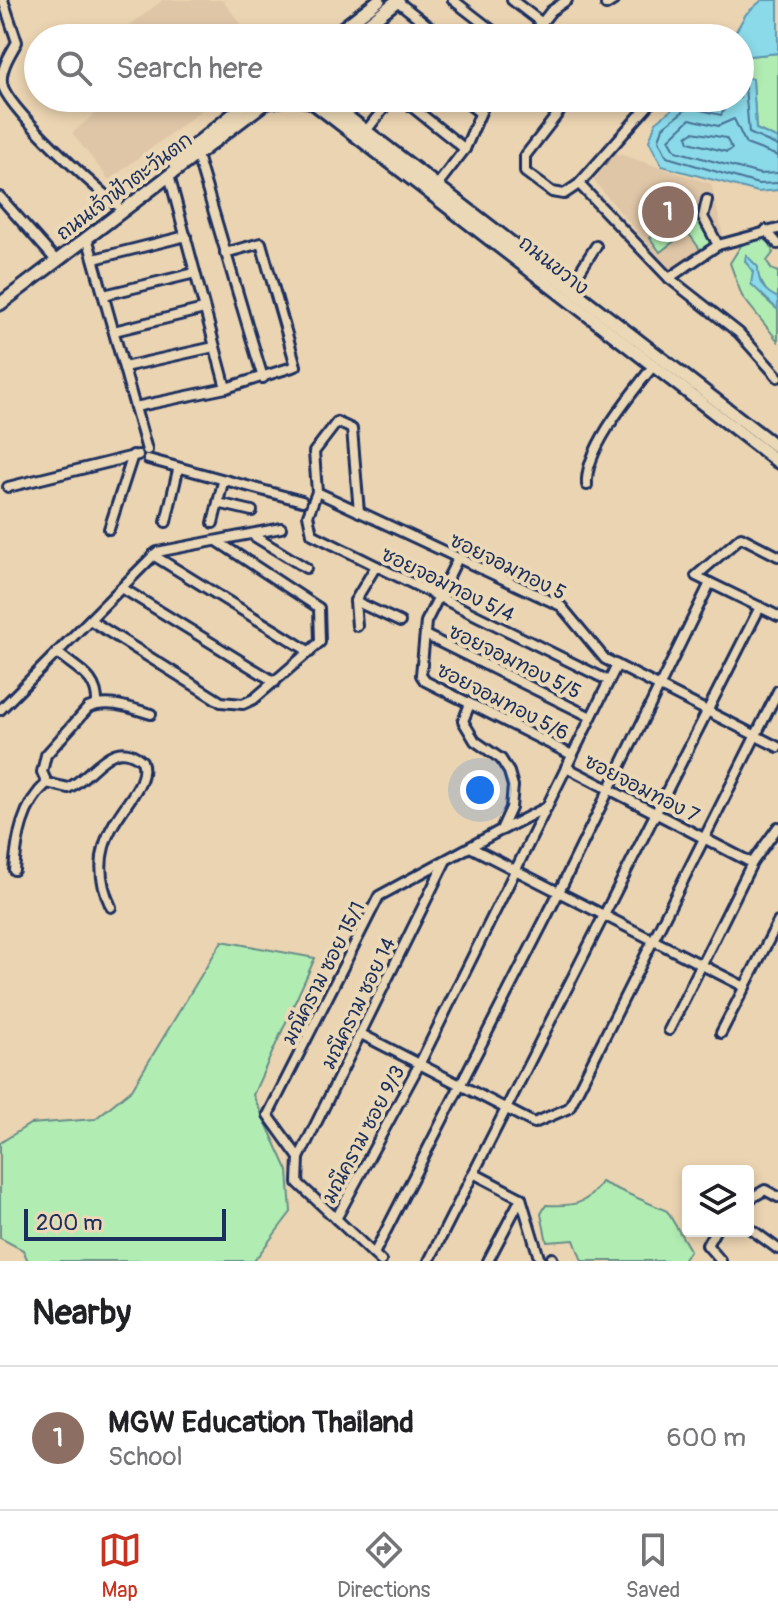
<!DOCTYPE html>
<html lang="en">
<head>
<meta charset="utf-8">
<style>
	body { margin:0; font-family:Pangolin,"Playpen Sans Thai",sans-serif; background:#f6f6f6; color:#202124 }
	.controls { position:absolute; right:24px; bottom:24px; display:grid; overflow:hidden; border-radius:8px; box-shadow:0 4px 12px #0003 }
	.controls button { width:72px; height:72px; display:grid; place-items:center; padding:0; border:0; border-bottom:2px solid #e0e0e0; background:#fff; color:#202124; font:40px sans-serif }
	.scale { position:absolute; left:24px; bottom:20px; width:202px; box-sizing:border-box; padding-left:8px; border:4px solid #1b2f5e; border-top:0; font-size:22px; line-height:28px; white-space:nowrap; color:#1b2f5e; -webkit-text-stroke:6px #ebd8b6; paint-order:stroke }
	.you { position:absolute; left:480px; top:790px; width:28px; height:28px; margin:-20px; border:6px solid #fff; border-radius:50%; background:#1a73e8; box-shadow:0 0 0 12px #1a73e833 }
	.badge { display:grid; place-items:center; width:52px; height:52px; border-radius:50%; background:#c8321e; color:#fff; font-size:26px; font-weight:700 }
	.pin { position:absolute; translate:-50% -50%; border:4px solid #fff; box-shadow:0 2px 8px #0006 }
	.list { margin:0; padding:0; list-style:none }
	h2 { display:flex; justify-content:space-between; align-items:center; height:104px; margin:0; padding:0 32px; font-size:34px }
	h2 small { font-size:26px; font-weight:400; color:#757577 }
	.list li { display:grid; grid-template-columns:52px 1fr auto; gap:24px; align-items:center; box-sizing:border-box; height:144px; padding:0 32px; border-top:2px solid #e0e0e0 }
	.list b { display:block; font-size:30px; white-space:nowrap }
	.list p { margin:0; font-size:26px; white-space:nowrap; color:#757577 }
	.list em { font-size:26px; font-style:normal; color:#757577 }
	.icon { flex:none; width:44px; height:44px; fill:none; stroke:currentColor; stroke-width:2; stroke-linecap:round; stroke-linejoin:round }
	.map { position:relative; flex:none; width:778px; height:1261px; overflow:hidden }
	.search { position:absolute; background:#fff; box-shadow:0 4px 12px #0003; left:24px; right:24px; top:24px; height:88px; display:flex; align-items:center; gap:20px; box-sizing:border-box; padding:0 28px; border-radius:44px; color:#757577; font-size:30px }
	.sheet { height:248px; background:#fff }
	nav { display:flex; justify-content:space-around; align-items:center; box-sizing:border-box; height:112px; border-top:2px solid #e0e0e0; background:#fff; font-size:22px; color:#757577 }
	nav a { display:grid; justify-items:center; gap:4px }
	nav .on { color:#c8321e }
	.map>svg:first-child { display:block }
	.built { fill:#dfc6a7 }
	.green { fill:#b1edb3; stroke:#668e88; stroke-width:2 }
	.water { fill:#8bdae9; stroke:#5e96b1; stroke-width:2 }
	.lines { fill:none; stroke-linecap:round; stroke-linejoin:round }
	.shore { stroke:#487396; stroke-width:2 }
	.street-casing { stroke:#1b2f5e; stroke-width:14 }
	.secondary-casing { stroke:#1b2f5e; stroke-width:17 }
	.street { stroke:#ebd8b6; stroke-width:8 }
	.secondary { stroke:#ebd8b6; stroke-width:11 }
	.labels { text-anchor:middle; stroke-width:8; stroke-linejoin:round; paint-order:stroke }
	.street-label { font-size:20px; fill:#1b2f5e; stroke:#ebd8b6 }
</style>
</head>
<body>
<div class="map">
<svg width="778" height="1261" viewBox="0 0 778 1261">
	<rect width="100%" height="100%" fill="#ebd4b1"/>
	<filter id="ink" filterUnits="userSpaceOnUse"><feTurbulence type="fractalNoise" baseFrequency=".0125" numOctaves="2"/><feDisplacementMap in="SourceGraphic" scale="16" xChannelSelector="R" yChannelSelector="G"/><feConvolveMatrix kernelMatrix="1 2 1 2 8 2 1 2 1" color-interpolation-filters="sRGB"/></filter>
	<g filter="url(#ink)">
		<g class="built">
			<path d="M 163,0 L 222,0 L 252,38 L 139,38 L 130,25 Z"/>
			<path d="M 114,98 L 218,98 L 109,180 L 72,133 Z"/>
			<path d="M 610,151 L 711,184 L 724,239 L 671,272 L 594,181 Z"/>
		</g>
		<g class="green">
			<path d="M 778,53 L 778,139 L 756,129 L 753,80 L 740,75 L 740,57 Z"/>
			<path d="M 695,214 L 715,242 L 702,252 L 682,224 Z"/>
			<path d="M 675,219 L 685,233 L 660,252 L 650,238 Z"/>
			<path d="M 762,238 L 770,243 L 773,253 L 767,261 L 771,269 L 778,272 L 778,299 L 767,292 L 746,255 L 763,297 L 778,310 L 778,341 L 742,296 L 730,263 L 744,241 Z"/>
			<path d="M 222,941 L 315,958 L 253,1095 L 288,1171 L 291,1212 L 254,1261 L 28,1261 L 23,1250 L 0,1238 L 0,1143 L 30,1124 L 95,1119 L 132,1089 Z"/>
			<path d="M 601,1182 L 667,1211 L 690,1250 L 683,1261 L 582,1261 L 574,1240 L 547,1242 L 541,1214 L 546,1205 C 572,1206 587,1206 601,1182 Z"/>
		</g>
		<g class="water">
			<path d="M 762,0 L 778,0 L 778,53 L 740,57 L 740,38 L 732,38 L 746,14 Z"/>
			<path d="M 740,75 L 753,79 L 756,129 L 778,139 L 778,190 L 758,192 L 662,166 L 649,141 L 656,122 L 686,98 L 717,108 L 725,98 L 740,98 Z"/>
			<path d="M 746,255 L 758,267 C 758,284 764,291 778,298 L 778,310 L 751,284 L 753,272 L 745,261 Z"/>
		</g>
		<g class="lines">
			<g class="shore">
				<path d="M 740,84 L 745,87 L 749,133 L 778,146"/>
				<path d="M 731,98 L 721,115 L 689,107 L 663,127 L 659,140 L 667,157 L 758,184 L 778,183"/>
				<path d="M 693,132 L 726,138 L 732,149 L 727,152 L 689,142 L 687,136 Z"/>
				<path d="M 778,156 L 746,144 L 734,119 L 718,126 L 690,119 L 669,139 L 676,151 L 760,174 L 778,173"/>
			</g>
			<defs>
				<g id="street">
					<path d="M 3,0 L 17,42 C 11,53 0,69 2,83 C 5,107 95,187 117,205"/>
					<path d="M 453,0 L 502,38"/>
					<path d="M 512,0 L 542,23"/>
					<path d="M 397,1 L 444,38"/>
					<path d="M 606,5 L 614,0"/>
					<path d="M 367,24 L 384,38"/>
					<path d="M 530,38 L 551,11 L 567,0"/>
					<path d="M 401,98 L 465,149"/>
					<path d="M 461,98 L 479,112"/>
					<path d="M 570,98 L 525,156 L 525,172 L 552,192 L 564,194 L 579,184 L 655,98"/>
					<path d="M 366,131 L 392,98"/>
					<path d="M 196,152 L 263,378"/>
					<path d="M 169,175 L 226,388"/>
					<path d="M 579,184 L 669,278 L 739,333 L 778,377"/>
					<path d="M 434,189 L 465,149 L 487,98"/>
					<path d="M 0,197 L 53,257"/>
					<path d="M 707,200 L 703,217 L 718,245"/>
					<path d="M 766,230 L 778,244"/>
					<path d="M 87,237 L 147,450"/>
					<path d="M 94,259 L 186,236"/>
					<path d="M 669,278 L 718,245 L 778,229"/>
					<path d="M 569,288 L 596,246"/>
					<path d="M 104,295 L 195,273"/>
					<path d="M 114,331 L 204,309"/>
					<path d="M 124,367 L 214,347"/>
					<path d="M 135,407 L 226,388 L 296,366 L 261,243 L 225,253"/>
					<path d="M 148,459 L 302,501"/>
					<path d="M 587,485 C 584,450 632,393 654,365"/>
					<path d="M 8,487 L 138,455"/>
					<path d="M 317,492 L 561,606 L 605,659 L 778,747"/>
					<path d="M 317,492 L 308,515 L 312,534 L 609,681"/>
					<path d="M 317,492 L 314,452 L 337,422 L 352,429 L 359,512"/>
					<path d="M 218,503 L 252,511"/>
					<path d="M 166,522 L 178,470"/>
					<path d="M 213,523 L 223,482"/>
					<path d="M 109,529 L 133,455"/>
					<path d="M 254,536 L 306,568"/>
					<path d="M 153,555 L 310,652"/>
					<path d="M 778,556 L 741,537 L 696,576 L 778,616"/>
					<path d="M 458,558 L 426,622 L 421,675 L 425,681 L 572,755"/>
					<path d="M 122,588 L 275,682"/>
					<path d="M 355,601 L 400,622"/>
					<path d="M 90,620 L 221,702 L 243,704 L 254,699 L 320,642 L 319,608 L 217,541"/>
					<path d="M 357,626 L 355,601 L 376,566"/>
					<path d="M 425,635 L 591,717"/>
					<path d="M 57,652 C 76,670 98,675 97,704"/>
					<path d="M 0,710 L 157,552 L 281,528"/>
					<path d="M 566,767 L 752,863"/>
					<path d="M 502,830 L 547,807"/>
					<path d="M 472,848 L 745,987"/>
					<path d="M 14,870 C 17,838 22,805 47,783"/>
					<path d="M 111,907 C 74,828 155,797 142,761 C 112,734 93,777 68,788 L 47,783 L 42,772 L 46,755 L 88,708 C 108,699 131,708 151,714"/>
					<path d="M 669,1030 L 752,863 L 778,827"/>
					<path d="M 721,1033 L 778,922"/>
					<path d="M 361,1034 L 534,1123 L 569,1108 L 778,691"/>
					<path d="M 299,1158 L 445,862"/>
					<path d="M 475,1174 L 521,1198 L 540,1261"/>
					<path d="M 748,1200 L 765,1190 L 778,1197"/>
					<path d="M 336,1219 L 419,1065 L 617,665"/>
					<path d="M 748,1227 L 778,1249"/>
					<path d="M 715,1231 L 707,1245 L 721,1261"/>
					<path d="M 374,1254 L 559,892 L 710,583"/>
					<path d="M 552,1258 L 553,1261"/>
					<path d="M 381,1261 L 298,1183 L 299,1158 L 268,1115 L 379,896 L 501,830 L 511,808 L 513,786 L 509,772 L 501,759 L 475,741 L 463,721 L 470,704"/>
					<path d="M 429,1261 L 760,607"/>
					<path d="M 488,1261 L 521,1198"/>
				</g>
				<g id="secondary">
					<path d="M 330,38 L 379,0"/>
					<path d="M 350,38 L 398,0"/>
					<path d="M 307,98 L 778,462"/>
					<path d="M 323,98 L 778,448"/>
					<path d="M 264,103 L 291,98 L 310,101"/>
					<path d="M 174,162 L 253,98"/>
					<path d="M 0,304 L 271,98"/>
				</g>
			</defs>
			<use href="#street" class="street-casing"/>
			<use href="#secondary" class="secondary-casing"/>
			<use href="#street" class="street"/>
			<use href="#secondary" class="secondary"/>
		</g>
	</g>
	<g class="labels">
		<g class="street-label">
			<text transform="translate(124 186) rotate(-37)" y="7">ถนนเจ้าฟ้าตะวันตก</text>
			<text transform="translate(554 265) rotate(38)" y="7">ถนนขวาง</text>
			<text transform="translate(508 566) rotate(26)" y="7">ซอยจอมทอง 5</text>
			<text transform="translate(448 584) rotate(26)" y="7">ซอยจอมทอง 5/4</text>
			<text transform="translate(515 661) rotate(26)" y="7">ซอยจอมทอง 5/5</text>
			<text transform="translate(503 701) rotate(27)" y="7">ซอยจอมทอง 5/6</text>
			<text transform="translate(642 788) rotate(27)" y="7">ซอยจอมทอง 7</text>
			<text transform="translate(323 973) rotate(-63)" y="7">มณีคราม ซอย 15/1</text>
			<text transform="translate(358 1003) rotate(-64)" y="7">มณีคราม ซอย 14</text>
			<text transform="translate(363 1134) rotate(-62)" y="7">มณีคราม ซอย 9/3</text>
		</g>
	</g>
</svg>
<div class="controls">
<button><svg class="icon" aria-label="layers" viewBox="0 0 24 24"><path d="M12 4l9 5-9 5-9-5zM3 14l9 5 9-5"/></svg></button>
</div>
<div class="scale">200 m</div>
<div class="you"></div>
<div class="pin badge" style="left:668px;top:212px;background:#8d6e63">1</div>
<div class="search"><svg class="icon" aria-label="search" viewBox="0 0 24 24"><circle cx="10" cy="10" r="6"/><path d="M15 15l6 6"/></svg>Search here</div>
</div>
<section class="sheet">
<h2>Nearby<small></small></h2>
<ul class="list">
<li><span class="badge" style="background:#8d6e63">1</span><div><b>MGW Education Thailand</b><p>School</p></div><em>600 m</em></li>
</ul>
</section>
<nav>
<a class="on"><svg class="icon" aria-label="map" viewBox="0 0 24 24"><path d="M3 6l6-2 6 2 6-2v14l-6 2-6-2-6 2zM9 4v14M15 6v14"/></svg>Map</a>
<a><svg class="icon" aria-label="directions" viewBox="0 0 24 24"><path d="M12 3l9 9-9 9-9-9zM9 14v-3h6M13 9l2 2-2 2"/></svg>Directions</a>
<a><svg class="icon" aria-label="saved" viewBox="0 0 24 24"><path d="M7 4h10v16l-5-4-5 4z"/></svg>Saved</a>
</nav>
</body>
</html>
